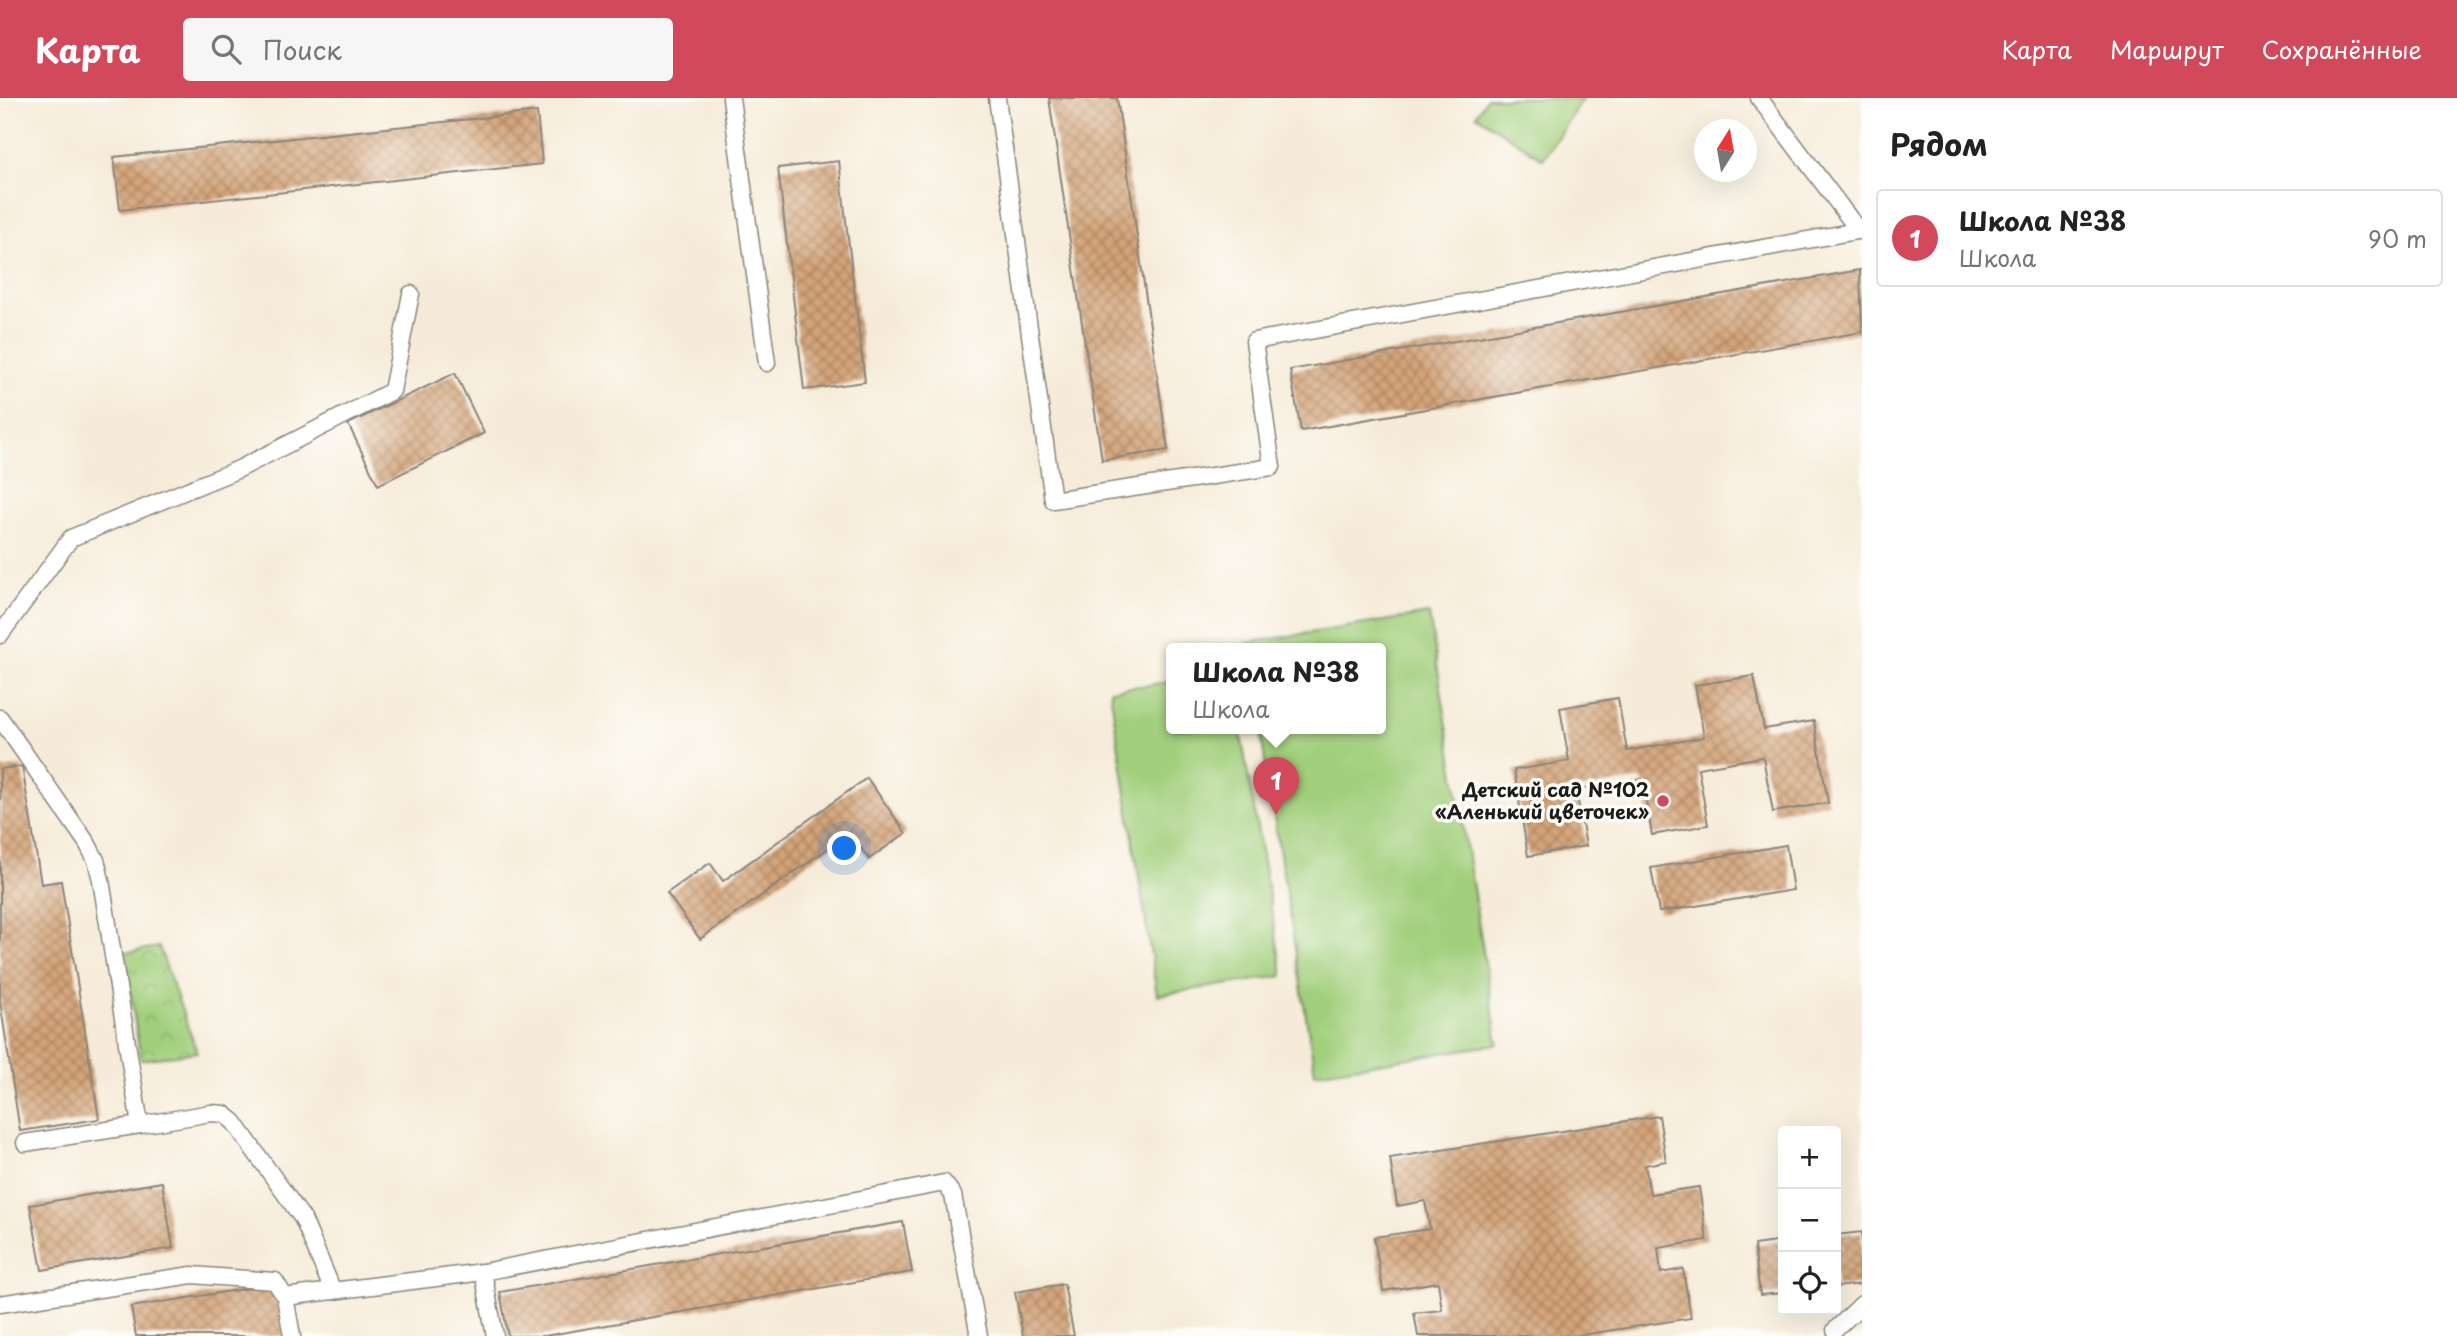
<!DOCTYPE html>
<html lang="ru">
<head>
<meta charset="utf-8">
<style>
	body { margin:0; font-family:"Playpen Sans",sans-serif; background:#f6f6f6; color:#222 }
	.controls { position:absolute; right:21px; bottom:21px; display:grid; overflow:hidden; border-radius:7px; box-shadow:0 7px 28px #0002 }
	.controls button { width:63px; height:63px; display:grid; place-items:center; padding:0; border:0; border-bottom:2px solid #e0e0e0; background:#fff; color:#222; font:35px sans-serif }
	.compass { position:absolute; left:1694px; top:21px; width:63px; height:63px; border-radius:50%; background:#fff; box-shadow:0 7px 28px #0002; rotate:11deg }
	.you { position:absolute; left:845px; top:751px; width:24px; height:24px; margin:-18px; border:5px solid #fff; border-radius:50%; background:#1a73e8; box-shadow:0 0 0 10px #1a73e833 }
	.badge { display:grid; place-items:center; width:46px; height:46px; border-radius:50%; background:#d1495b; color:#fff; font-size:23px; font-weight:700 }
	.pin { position:absolute; translate:-50% -58px; filter:drop-shadow(0 2px 4px #0008) }
	.pin::after { content:''; position:absolute; top:37px; width:24px; height:21px; background:inherit; clip-path:polygon(0 0,100% 0,50% 100%) }
	.popup { position:absolute; left:1166px; top:545px; width:220px; height:91px; box-sizing:border-box; display:grid; place-content:center; border-radius:7px; background:#fff; filter:drop-shadow(0 2px 5px #0005); font-size:23px; white-space:nowrap; color:#767676 }
	.popup b { font-size:26px; color:#222 }
	.popup::after { content:''; position:absolute; left:50%; top:100%; margin-left:-14px; border:14px solid transparent; border-top-color:#fff }
	.list { margin:0; padding:0; list-style:none }
	h2 { display:flex; justify-content:space-between; align-items:center; height:91px; margin:0; padding:0 28px; font-size:30px }
	h2 small { font-size:23px; font-weight:400; color:#767676 }
	.list li { display:grid; grid-template-columns:46px 1fr auto; gap:21px; align-items:center; box-sizing:border-box; height:98px; margin:0 14px 14px; padding:0 14px; border:2px solid #e0e0e0; border-radius:7px }
	.list b { display:block; font-size:26px; white-space:nowrap }
	.list p { margin:0; font-size:23px; white-space:nowrap; color:#767676 }
	.list em { font-size:23px; font-style:normal; color:#767676 }
	.icon { flex:none; width:38px; height:38px; fill:none; stroke:currentColor; stroke-width:2; stroke-linecap:round; stroke-linejoin:round }
	.map { position:relative; flex:none; width:1862px; height:1238px; overflow:hidden }
	header { display:flex; align-items:center; gap:42px; box-sizing:border-box; height:98px; padding:0 35px; background:#d1495b; color:#fff }
	header strong { font-size:33px }
	nav { display:flex; gap:38px; margin-inline-start:auto; font-size:24px }
	.search { width:490px; height:63px; background:#f6f6f6; display:flex; align-items:center; gap:18px; box-sizing:border-box; padding:0 24px; border-radius:7px; color:#767676; font-size:26px }
	main { display:flex }
	aside { flex:1; background:#fff }
	.map>svg:first-child { display:block }
	.park { fill:url(#park-crowns); stroke:#5e764c; stroke-width:2 }
	.garden { fill:#a1cf7c; stroke:#5e764c; stroke-width:2 }
	.building { fill:url(#building-cross-hatch) }
	.lines { fill:none; stroke-linecap:round; stroke-linejoin:round }
	.lane-casing { stroke:#89847a; stroke-width:19 }
	.lane { stroke:#fff; stroke-width:16 }
	.poi-dot { fill:#d1495b; stroke:#fdfcf7; stroke-width:2.5 }
	.labels { text-anchor:middle; stroke-width:7; stroke-linejoin:round; paint-order:stroke }
	.poi-label { font-size:19px; font-weight:bold; fill:#1c1c1c; stroke:#fdfcf7; text-anchor:end }
</style>
</head>
<body>
<header>
<strong>Карта</strong>
<div class="search"><svg class="icon" aria-label="search" viewBox="0 0 24 24"><circle cx="10" cy="10" r="6"/><path d="M15 15l6 6"/></svg>Поиск</div>
<nav><a>Карта</a><a>Маршрут</a><a>Сохранённые</a></nav>
</header>
<main>
<div class="map">
<svg width="1862" height="1238" viewBox="0 0 1862 1238">
	<defs>
		<pattern id="park-crowns" width="20" height="18" patternUnits="userSpaceOnUse" patternTransform="scale(1.75)"><rect width="20" height="18" fill="#a1cf7c"/><path d="M2 6a3 3 0 1 1 6 0M12 15a3 3 0 1 1 6 0" fill="none" stroke="#8ab16b"/></pattern>
		<pattern id="building-cross-hatch" width="8" height="8" patternUnits="userSpaceOnUse" patternTransform="scale(1.75)"><rect width="8" height="8" fill="#d4a479"/><path d="M0 0l8 8M0 8l8-8" fill="none" stroke="#ab8562"/></pattern>
	</defs>
	<rect width="100%" height="100%" fill="#fdfcf7"/>
	<filter id="ink" filterUnits="userSpaceOnUse"><feTurbulence type="fractalNoise" baseFrequency=".0143" numOctaves="2"/><feDisplacementMap in="SourceGraphic" scale="14" xChannelSelector="R" yChannelSelector="G"/><feConvolveMatrix kernelMatrix="1 2 1 2 8 2 1 2 1" color-interpolation-filters="sRGB"/></filter>
	<filter id="wash" filterUnits="userSpaceOnUse"><feTurbulence type="fractalNoise" baseFrequency=".00686" numOctaves="4" result="noise"/><feDisplacementMap in="SourceGraphic" scale="28" xChannelSelector="R" yChannelSelector="G"/><feGaussianBlur stdDeviation="1.57" result="paint"/><feColorMatrix in="noise" values="0 0 0 0 0 0 0 0 0 0 0 0 0 0 0 0 0 1.4 0 .05"/><feComposite in="paint" operator="in"/></filter>
	<g filter="url(#wash)">
		<rect width="100%" height="100%" fill="#f6ebd8"/>
		<path class="park" d="M 159,849 L 197,954 L 141,962 L 124,855 Z"/>
		<g class="garden">
			<path d="M 1487,0 L 1583,0 L 1543,61 L 1476,17 Z"/>
			<path d="M 1429,516 L 1498,946 L 1315,975 L 1260,631 L 1381,631 L 1381,551 L 1247,551 L 1246,545 Z"/>
			<path d="M 1171,584 L 1171,631 L 1240,631 L 1283,878 L 1157,897 L 1110,592 Z"/>
		</g>
		<g id="blocks">
			<g class="building">
				<path d="M 1049,0 L 1117,0 L 1168,352 L 1102,362 Z"/>
				<path d="M 537,14 L 542,66 L 120,112 L 114,59 Z"/>
				<path d="M 839,63 L 865,284 L 804,292 L 778,70 Z"/>
				<path d="M 1860,172 L 1862,234 L 1301,333 L 1290,272 Z"/>
				<path d="M 455,275 L 484,335 L 378,387 L 348,326 Z"/>
				<path d="M 1754,578 L 1764,631 L 1814,623 L 1828,705 L 1773,714 L 1763,659 L 1698,670 L 1708,727 L 1652,737 L 1642,681 L 1576,692 L 1586,748 L 1528,758 L 1514,672 L 1569,663 L 1560,610 L 1618,600 L 1627,653 L 1704,639 L 1695,587 Z"/>
				<path d="M 22,668 L 41,786 L 61,783 L 99,1021 L 20,1033 L 0,903 L 0,671 Z"/>
				<path d="M 867,680 L 906,735 L 869,761 L 850,735 L 700,841 L 667,795 L 710,765 L 723,783 Z"/>
				<path d="M 1786,747 L 1793,792 L 1659,814 L 1651,770 Z"/>
				<path d="M 1659,1018 L 1666,1063 L 1645,1067 L 1650,1096 L 1699,1089 L 1707,1142 L 1658,1150 L 1661,1175 L 1683,1171 L 1691,1220 L 1575,1238 L 1418,1238 L 1414,1215 L 1442,1212 L 1438,1184 L 1383,1193 L 1374,1139 L 1430,1131 L 1425,1103 L 1397,1108 L 1390,1060 Z"/>
				<path d="M 162,1084 L 173,1150 L 42,1172 L 30,1107 Z"/>
				<path d="M 903,1124 L 912,1174 L 544,1238 L 508,1238 L 500,1194 Z"/>
				<path d="M 1862,1134 L 1862,1186 L 1836,1189 L 1836,1137 Z"/>
				<path d="M 1783,1143 L 1783,1195 L 1760,1197 L 1754,1147 Z"/>
				<path d="M 275,1186 L 284,1238 L 136,1238 L 131,1209 Z"/>
				<path d="M 1064,1186 L 1074,1238 L 1023,1238 L 1015,1194 Z"/>
			</g>
		</g>
	</g>
	<g filter="url(#ink)">
		<use href="#blocks" fill-opacity="0" stroke="#89847a" stroke-width="2"/>
		<g class="lines">
			<defs>
				<g id="lane">
					<path d="M 731,0 L 767,265"/>
					<path d="M 997,0 L 1053,402 L 1272,369 L 1254,243 L 1862,132"/>
					<path d="M 1759,0 L 1859,133"/>
					<path d="M 0,537 L 71,440 L 239,371 L 392,293 L 411,196"/>
					<path d="M 0,620 L 87,745 L 96,762 L 101,782 L 140,1027 L 211,1015 L 224,1016 L 234,1024 L 303,1121 L 333,1193"/>
					<path d="M 25,1045 L 140,1027"/>
					<path d="M 285,1199 L 483,1174"/>
					<path d="M 0,1206 L 192,1177 L 275,1183 L 285,1199 L 292,1238"/>
					<path d="M 1835,1232 L 1862,1206"/>
					<path d="M 495,1238 L 483,1174 L 944,1085 L 953,1097 L 979,1238"/>
				</g>
			</defs>
			<use href="#lane" class="lane-casing"/>
			<use href="#lane" class="lane"/>
		</g>
	</g>
	<circle class="poi-dot" cx="1663" cy="703" r="7"/>
	<g class="labels">
		<g class="poi-label">
			<text x="1649" y="699">Детский сад №102<tspan x="1649" dy="22">«Аленький цветочек»</tspan></text>
		</g>
	</g>
</svg>
<div class="controls">
<button>+</button>
<button>−</button>
<button><svg class="icon" aria-label="locate" viewBox="0 0 24 24"><circle cx="12" cy="12" r="6"/><path d="M12 2v4M12 18v4M2 12h4M18 12h4"/></svg></button>
</div>
<svg class="compass" viewBox="-18 -18 36 36"><path d="M0-13l5 13h-10z" fill="#e53935"/><path d="M0 13l5-13h-10z" fill="#767676"/></svg>
<div class="you"></div>
<div class="pin badge" style="left:1276px;top:717px">1</div>
<div class="popup"><b>Школа №38</b>Школа</div>
</div>
<aside>
<h2>Рядом<small></small></h2>
<ul class="list">
<li><span class="badge">1</span><div><b>Школа №38</b><p>Школа</p></div><em>90 m</em></li>
</ul>
</aside>
</main>
</body>
</html>
